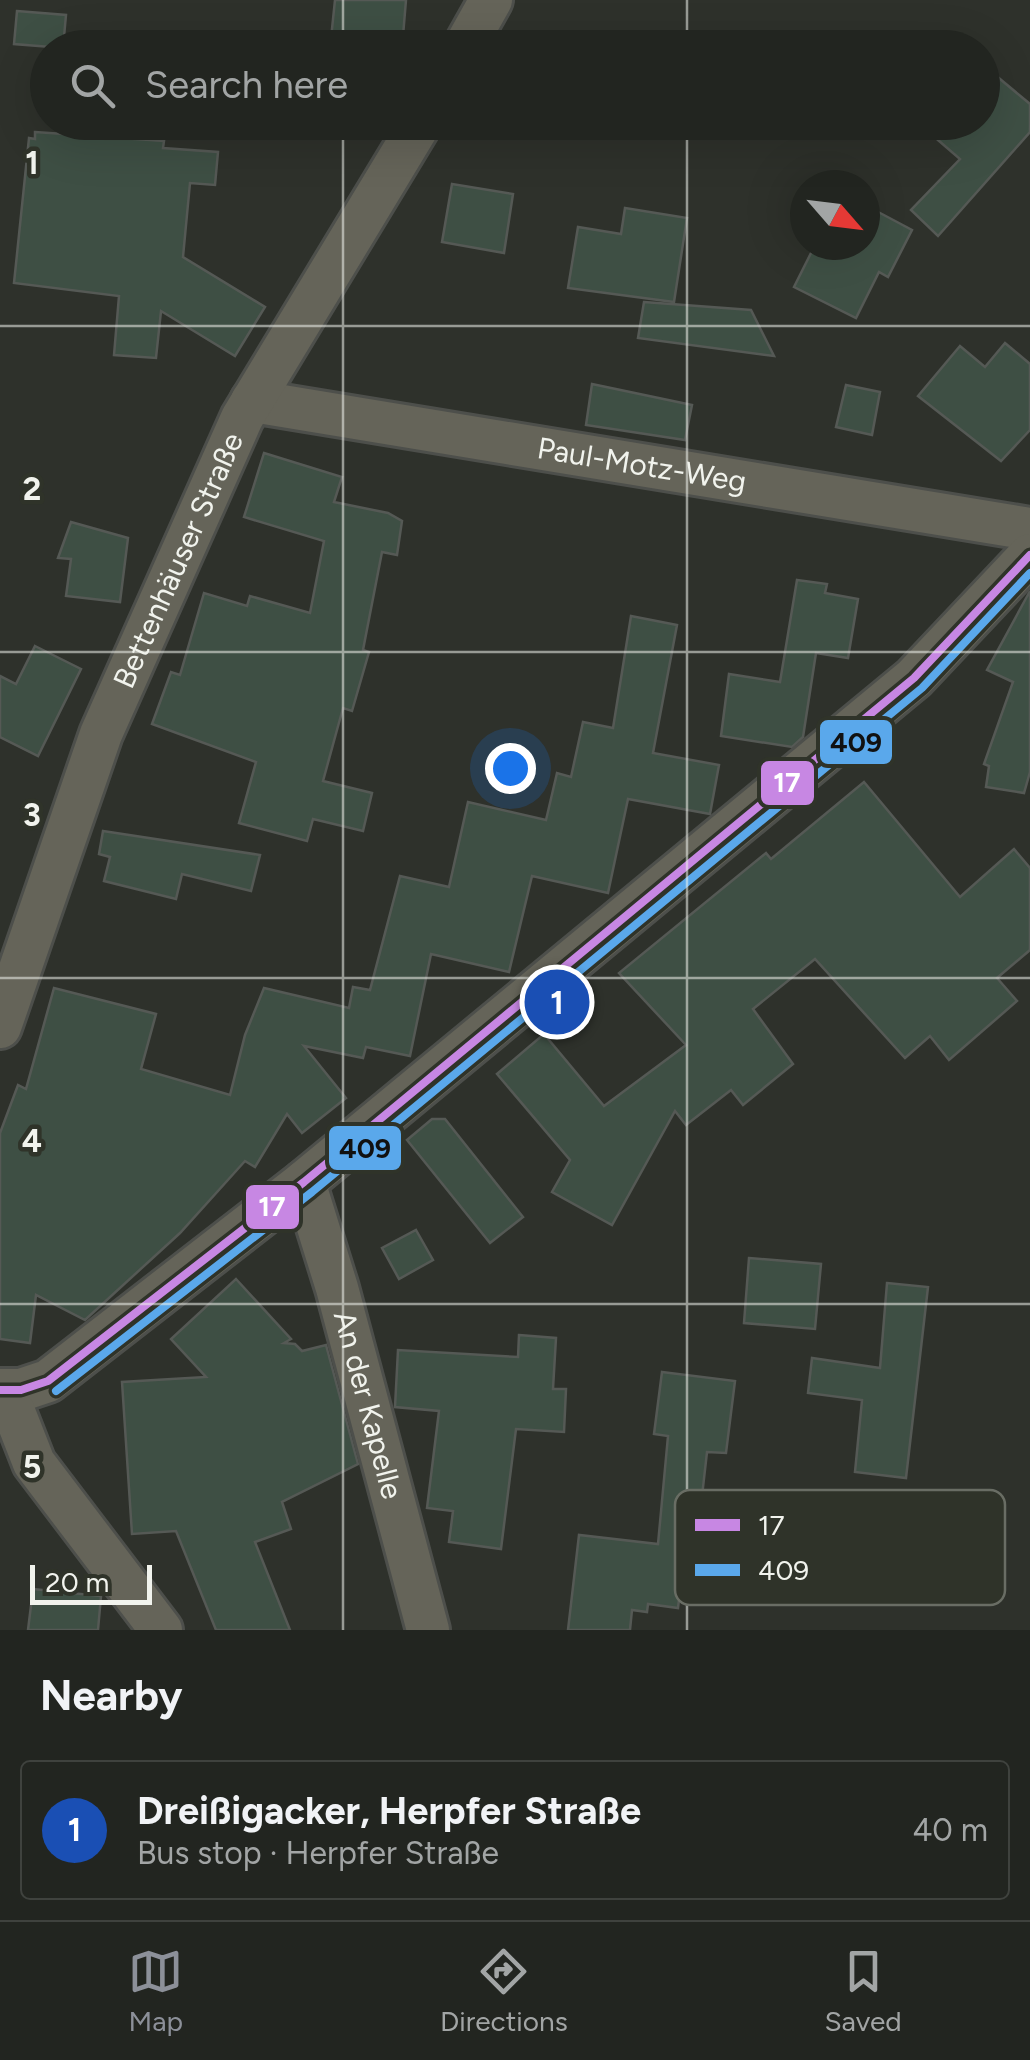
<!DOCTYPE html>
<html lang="en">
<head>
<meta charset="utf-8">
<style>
	body { margin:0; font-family:Figtree,sans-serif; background:#2e312d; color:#f1f3f6 }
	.compass { position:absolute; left:790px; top:170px; width:90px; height:90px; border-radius:50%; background:#222520; box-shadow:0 10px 40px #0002; rotate:118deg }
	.scale { position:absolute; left:30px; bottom:25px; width:122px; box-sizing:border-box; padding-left:10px; border:5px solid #f1f3ed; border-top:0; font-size:28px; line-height:35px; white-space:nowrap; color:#f1f3ed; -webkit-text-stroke:8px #2f3329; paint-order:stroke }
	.you { position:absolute; left:510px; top:768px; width:35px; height:35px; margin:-25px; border:8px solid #fff; border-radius:50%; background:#1a73e8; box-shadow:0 0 0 15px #1a73e833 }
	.badge { display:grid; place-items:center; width:65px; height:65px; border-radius:50%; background:#8c9099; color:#fff; font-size:32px; font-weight:700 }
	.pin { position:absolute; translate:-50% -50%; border:5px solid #fff; box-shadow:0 2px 10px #0006 }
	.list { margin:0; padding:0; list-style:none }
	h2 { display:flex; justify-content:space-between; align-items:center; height:130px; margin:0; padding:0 40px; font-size:42px }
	h2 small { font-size:32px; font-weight:400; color:#a2a5a5 }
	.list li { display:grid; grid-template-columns:65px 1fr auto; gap:30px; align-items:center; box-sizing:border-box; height:140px; margin:0 20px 20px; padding:0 20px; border:2px solid #3f423e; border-radius:10px }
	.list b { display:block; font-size:38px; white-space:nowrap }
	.list p { margin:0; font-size:32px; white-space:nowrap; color:#a2a5a5 }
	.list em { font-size:32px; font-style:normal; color:#a2a5a5 }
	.icon { flex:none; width:55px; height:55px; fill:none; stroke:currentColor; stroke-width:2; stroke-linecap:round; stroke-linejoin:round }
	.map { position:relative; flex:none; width:1030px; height:1630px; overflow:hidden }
	.search { position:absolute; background:#222520; box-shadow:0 10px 40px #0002; left:30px; right:30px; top:30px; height:110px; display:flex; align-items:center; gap:25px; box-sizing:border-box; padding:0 35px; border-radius:55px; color:#a2a5a5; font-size:38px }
	.sheet { height:290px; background:#222520 }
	nav { display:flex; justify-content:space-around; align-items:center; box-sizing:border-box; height:140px; border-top:2px solid #3f423e; background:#222520; font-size:28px; color:#a2a5a5 }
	nav a { display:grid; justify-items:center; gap:5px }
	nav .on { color:#8c9099 }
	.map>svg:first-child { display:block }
	.building { fill:#3e4f44; stroke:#555955; stroke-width:2.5 }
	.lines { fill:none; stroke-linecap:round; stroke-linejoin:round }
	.minor-casing { stroke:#4d4f4b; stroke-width:48 }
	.minor { stroke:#656459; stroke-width:42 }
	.bus-1-casing { stroke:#2f3329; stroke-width:15 }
	.bus-2-casing { stroke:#2f3329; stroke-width:15 }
	.bus-1 { stroke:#c787e3; stroke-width:8 }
	.bus-2 { stroke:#5aa8eb; stroke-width:8 }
	.grid { fill:none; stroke:#f1f3ed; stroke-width:2.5; stroke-opacity:0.55 }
	.labels { text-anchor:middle; stroke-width:9; stroke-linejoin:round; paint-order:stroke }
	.street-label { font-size:30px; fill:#f1f3ed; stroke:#2f3329 }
	.key { fill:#2f3329; stroke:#696d64; stroke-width:2.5 }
	.key-label { font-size:28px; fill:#f1f3ed }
	.grid-label { font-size:32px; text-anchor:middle; font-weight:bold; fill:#f1f3ed; stroke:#2f3329; stroke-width:9; stroke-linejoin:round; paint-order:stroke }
	.line-badge { stroke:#2f3329; stroke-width:4 }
	.badge-label { font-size:28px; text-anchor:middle; font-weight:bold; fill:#fff }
	.pale-badge-label { font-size:28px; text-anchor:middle; font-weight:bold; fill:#111 }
</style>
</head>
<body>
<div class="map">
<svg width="1030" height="1630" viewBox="0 0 1030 1630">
	<rect width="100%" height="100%" fill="#2e312b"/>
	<g class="building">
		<path d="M 335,0 L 406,0 L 402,48 L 330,48 Z"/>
		<path d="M 17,11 L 66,15 L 63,48 L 14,44 Z"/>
		<path d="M 982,64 L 1030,104 L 1030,132 L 938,236 L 911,210 L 960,159 L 938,140 L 953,122 L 982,122 Z"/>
		<path d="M 35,132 L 164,141 L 163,148 L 218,152 L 215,185 L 190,183 L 183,257 L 265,307 L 235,356 L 161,311 L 156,358 L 114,355 L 119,296 L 14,283 L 29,138 L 35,139 Z"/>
		<path d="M 452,184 L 513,194 L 504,253 L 442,242 Z"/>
		<path d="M 865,205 L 912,230 L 888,277 L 879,272 L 856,318 L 794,287 L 815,245 L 865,245 Z"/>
		<path d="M 625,208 L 687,218 L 674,302 L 568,288 L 578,227 L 621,234 Z"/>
		<path d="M 644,302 L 751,310 L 774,356 L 638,338 Z"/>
		<path d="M 1005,343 L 1030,364 L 1030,430 L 1001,461 L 918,396 L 960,346 L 985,367 Z"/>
		<path d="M 592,384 L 692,405 L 685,440 L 586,425 Z"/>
		<path d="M 846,385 L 880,392 L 872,435 L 836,427 Z"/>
		<path d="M 264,453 L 342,477 L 334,502 L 388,513 L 402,521 L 397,555 L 382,552 L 363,650 L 369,652 L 352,711 L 343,708 L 323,781 L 372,793 L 363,831 L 313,819 L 307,841 L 239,823 L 256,762 L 152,724 L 171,672 L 180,675 L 204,593 L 247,606 L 250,596 L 310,613 L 324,541 L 244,517 Z"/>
		<path d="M 71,522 L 128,538 L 120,602 L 66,596 L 71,559 L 58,558 Z"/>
		<path d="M 797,580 L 827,584 L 825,593 L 858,599 L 848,658 L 816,653 L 803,737 L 792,747 L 721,736 L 729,674 L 780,682 Z"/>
		<path d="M 1030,591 L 1030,772 L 1024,793 L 986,787 L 989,766 L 984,764 L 1013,682 L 987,670 Z"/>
		<path d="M 631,616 L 677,625 L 653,753 L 719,765 L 710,814 L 628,799 L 608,893 L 532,876 L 509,972 L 431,954 L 410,1056 L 366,1047 L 363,1058 L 304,1046 L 346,1098 L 302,1133 L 287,1114 L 255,1167 L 245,1161 L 180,1233 L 85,1320 L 36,1295 L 30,1343 L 0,1339 L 0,1133 L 18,1085 L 26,1089 L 54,988 L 156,1014 L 141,1069 L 230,1095 L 245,1035 L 264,988 L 349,1008 L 353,987 L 370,990 L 400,876 L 449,887 L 468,802 L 546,820 L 557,773 L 571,777 L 583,722 L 613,728 Z"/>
		<path d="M 35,646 L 81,669 L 38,756 L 0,737 L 0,676 L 16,684 Z"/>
		<path d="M 864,782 L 960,897 L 1014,849 L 1030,868 L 1030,950 L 997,978 L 1017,1001 L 949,1060 L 930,1036 L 905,1058 L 815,959 L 753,1009 L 793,1064 L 743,1105 L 731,1090 L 686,1125 L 675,1111 L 612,1225 L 552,1192 L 570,1160 L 497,1074 L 544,1034 L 604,1106 L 686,1045 L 619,973 L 766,853 L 771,859 Z"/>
		<path d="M 103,831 L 260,855 L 251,891 L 182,874 L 176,899 L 104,881 L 110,857 L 99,854 Z"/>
		<path d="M 432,1119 L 445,1119 L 523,1217 L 490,1243 L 407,1140 Z"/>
		<path d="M 416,1230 L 433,1260 L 399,1279 L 382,1248 Z"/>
		<path d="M 749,1258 L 821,1264 L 815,1329 L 744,1323 Z"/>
		<path d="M 236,1279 L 291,1339 L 284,1343 L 295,1344 L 302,1351 L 326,1345 L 358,1464 L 282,1502 L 291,1529 L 255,1542 L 290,1630 L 216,1630 L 176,1531 L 132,1534 L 122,1382 L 206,1377 L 171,1339 Z"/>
		<path d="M 887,1283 L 928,1287 L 906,1478 L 855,1472 L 862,1400 L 808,1393 L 812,1358 L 880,1368 Z"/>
		<path d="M 519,1335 L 556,1338 L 553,1389 L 566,1389 L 564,1432 L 516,1429 L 501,1549 L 449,1542 L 453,1511 L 427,1508 L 439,1411 L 395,1407 L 398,1350 L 518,1357 Z"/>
		<path d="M 662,1372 L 735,1381 L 726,1453 L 707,1452 L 695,1558 L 684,1557 L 678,1608 L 648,1604 L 647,1612 L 632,1610 L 630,1630 L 568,1630 L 579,1535 L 658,1544 L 668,1436 L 654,1434 Z"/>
		<path d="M 33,1589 L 101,1596 L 98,1630 L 28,1630 Z"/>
	</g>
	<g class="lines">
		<defs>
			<g id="minor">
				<path d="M 464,48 L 491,0"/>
				<path id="s1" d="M 252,401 L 1030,529"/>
				<path id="s2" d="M 0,1027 L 101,734 L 242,418 L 421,122"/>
				<path id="s3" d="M 304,1182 L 337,1288 L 428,1630"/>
				<path d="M 0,1390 L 21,1390 L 48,1381 L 304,1182 L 914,678 L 1030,555"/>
				<path d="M 14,1412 L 34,1463 L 161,1630"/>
			</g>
		</defs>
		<use href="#minor" class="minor-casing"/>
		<use href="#minor" class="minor"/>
		<defs>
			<path id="bus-1" d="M 0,1390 L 21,1390 L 48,1381 L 304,1182 L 914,678 L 1030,555"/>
			<path id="bus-2" d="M 56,1391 L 312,1192 L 922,688 L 1030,573"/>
		</defs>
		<use href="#bus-1" class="bus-1-casing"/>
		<use href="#bus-2" class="bus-2-casing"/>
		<use href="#bus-1" class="bus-1"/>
		<use href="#bus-2" class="bus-2"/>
	</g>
	<path class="grid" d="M 343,0 L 343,48M 687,0 L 687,48M 343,122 L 343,1630M 687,122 L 687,1630M 0,326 L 1030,326M 0,652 L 1030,652M 0,978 L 1030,978M 0,1304 L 1030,1304"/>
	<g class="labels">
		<g class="street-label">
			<text dy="10" stroke="none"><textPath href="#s1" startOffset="395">Paul-Motz-Weg</textPath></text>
			<text dy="10" stroke="none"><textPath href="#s2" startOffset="500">Bettenhäuser Straße</textPath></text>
			<text dy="10" stroke="none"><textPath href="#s3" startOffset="232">An der Kapelle</textPath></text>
		</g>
	</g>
	<rect x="675" y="1490" width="330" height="115" rx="15" class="key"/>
	<rect x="695" y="1519" width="45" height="12" fill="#c787e3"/>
	<rect x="695" y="1564" width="45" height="12" fill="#5aa8eb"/>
	<g class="key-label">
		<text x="758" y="1535">17</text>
		<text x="758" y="1580">409</text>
	</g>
	<g class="grid-label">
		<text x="32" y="174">1</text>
		<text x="32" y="500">2</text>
		<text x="32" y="826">3</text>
		<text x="32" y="1152">4</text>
		<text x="32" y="1478">5</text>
	</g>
	<g class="line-badge">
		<rect x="818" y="718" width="76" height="48" rx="10" fill="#5aa8eb"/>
		<rect x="759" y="759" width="57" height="48" rx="10" fill="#c787e3"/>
		<rect x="327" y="1124" width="76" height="48" rx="10" fill="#5aa8eb"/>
		<rect x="244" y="1183" width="57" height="48" rx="10" fill="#c787e3"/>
	</g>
	<g class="badge-label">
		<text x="787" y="792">17</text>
		<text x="272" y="1216">17</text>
	</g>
	<g class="pale-badge-label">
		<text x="856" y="752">409</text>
		<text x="365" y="1158">409</text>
	</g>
</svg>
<svg class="compass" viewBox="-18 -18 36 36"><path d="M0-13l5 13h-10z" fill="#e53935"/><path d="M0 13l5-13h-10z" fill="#a2a5a5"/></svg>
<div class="scale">20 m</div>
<div class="you"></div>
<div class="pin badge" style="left:557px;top:1002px;background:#1a4fb4">1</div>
<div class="search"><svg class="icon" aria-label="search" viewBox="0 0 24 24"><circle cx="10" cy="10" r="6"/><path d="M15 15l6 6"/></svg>Search here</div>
</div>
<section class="sheet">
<h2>Nearby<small></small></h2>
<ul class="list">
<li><span class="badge" style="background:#1a4fb4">1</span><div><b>Dreißigacker, Herpfer Straße</b><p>Bus stop · Herpfer Straße</p></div><em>40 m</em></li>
</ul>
</section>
<nav>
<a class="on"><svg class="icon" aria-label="map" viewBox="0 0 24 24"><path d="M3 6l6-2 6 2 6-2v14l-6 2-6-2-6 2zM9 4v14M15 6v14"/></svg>Map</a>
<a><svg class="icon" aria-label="directions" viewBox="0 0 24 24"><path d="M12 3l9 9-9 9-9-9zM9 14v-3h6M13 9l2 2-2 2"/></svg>Directions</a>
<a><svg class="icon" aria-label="saved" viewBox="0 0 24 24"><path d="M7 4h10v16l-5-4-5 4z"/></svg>Saved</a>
</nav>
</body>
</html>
